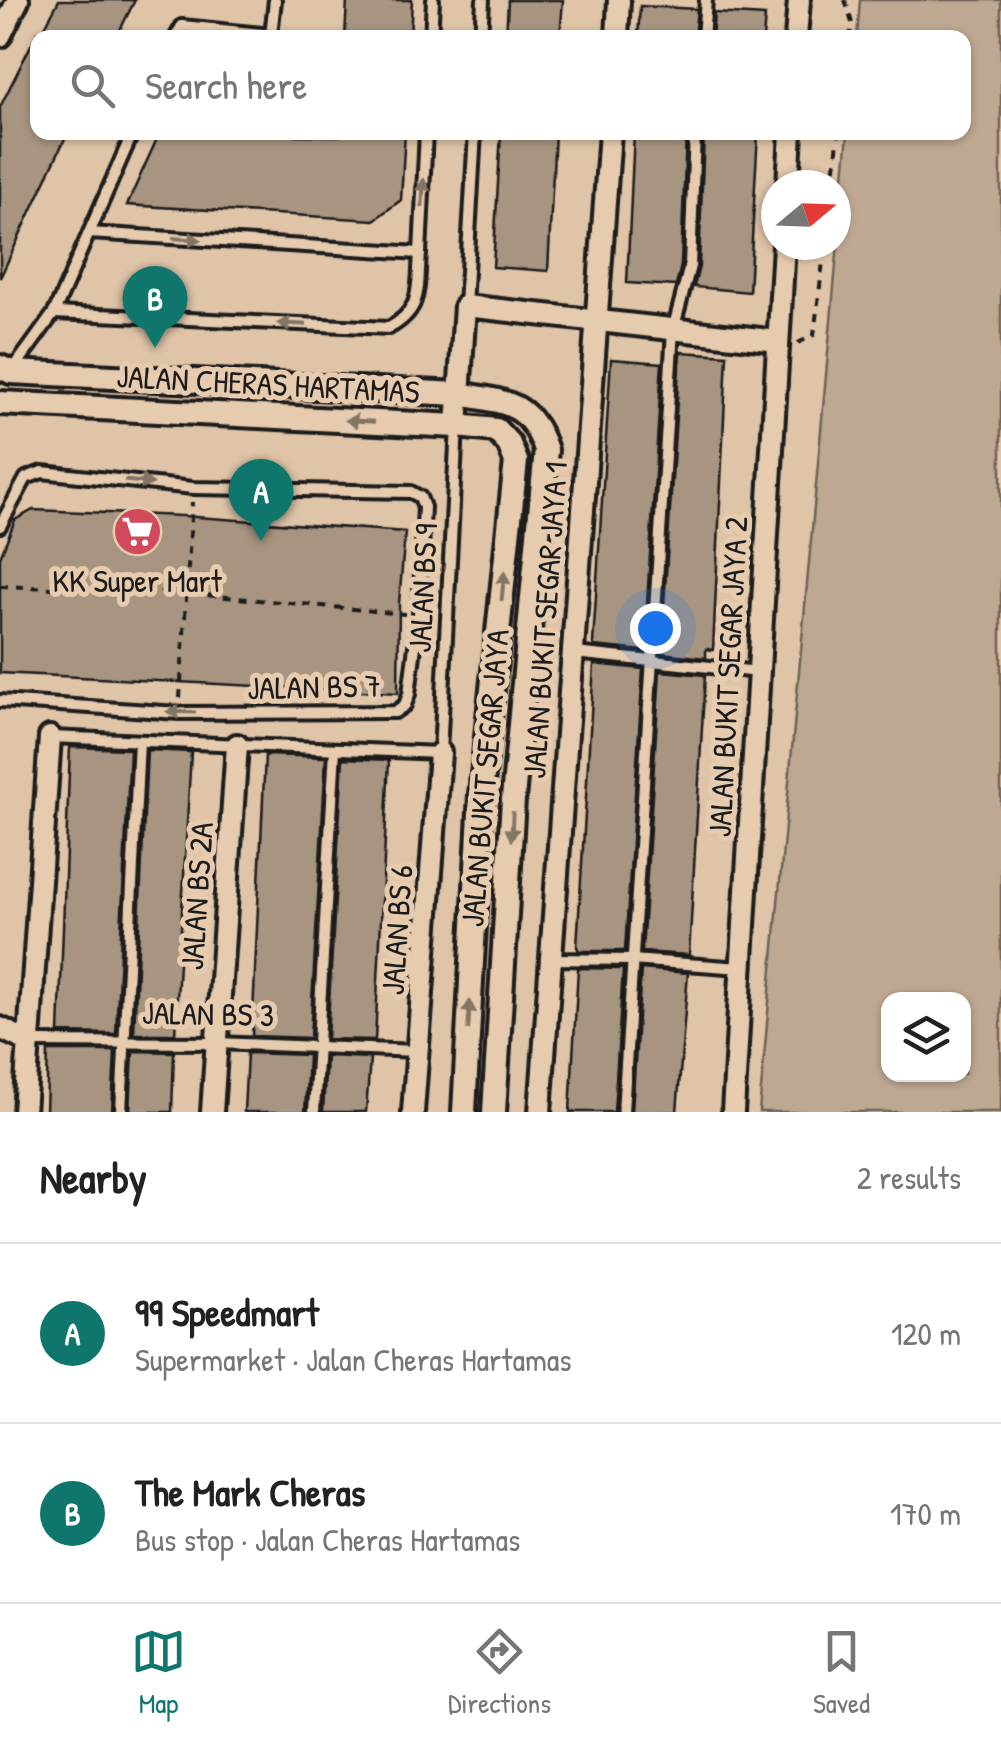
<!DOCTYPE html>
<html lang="en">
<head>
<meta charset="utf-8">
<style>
	body { margin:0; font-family:"Patrick Hand",sans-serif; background:#f6f6f6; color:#222 }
	.controls { position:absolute; right:30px; bottom:30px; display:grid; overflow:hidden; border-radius:20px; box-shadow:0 2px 8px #0004 }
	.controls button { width:90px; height:90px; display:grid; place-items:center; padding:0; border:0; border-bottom:2px solid #e0e0e0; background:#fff; color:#222; font:50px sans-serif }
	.compass { position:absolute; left:761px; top:170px; width:90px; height:90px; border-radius:50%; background:#fff; box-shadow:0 2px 8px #0004; rotate:71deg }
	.you { position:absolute; left:655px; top:628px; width:35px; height:35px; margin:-25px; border:8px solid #fff; border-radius:50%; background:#1a73e8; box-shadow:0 0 0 15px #1a73e833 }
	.badge { display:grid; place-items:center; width:65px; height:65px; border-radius:50%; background:#0f766e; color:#fff; font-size:32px; font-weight:700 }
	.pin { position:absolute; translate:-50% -82px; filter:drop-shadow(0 2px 5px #0008) }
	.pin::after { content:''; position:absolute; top:52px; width:35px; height:30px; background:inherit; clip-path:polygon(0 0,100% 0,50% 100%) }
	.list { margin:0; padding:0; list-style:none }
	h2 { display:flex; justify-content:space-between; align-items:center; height:130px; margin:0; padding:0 40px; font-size:42px }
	h2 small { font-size:32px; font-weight:400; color:#767676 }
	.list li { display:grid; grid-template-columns:65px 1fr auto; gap:30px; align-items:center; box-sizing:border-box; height:180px; padding:0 40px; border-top:2px solid #e0e0e0 }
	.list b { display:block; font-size:38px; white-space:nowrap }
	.list p { margin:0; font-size:32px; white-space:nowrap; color:#767676 }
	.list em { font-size:32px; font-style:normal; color:#767676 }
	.icon { flex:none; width:55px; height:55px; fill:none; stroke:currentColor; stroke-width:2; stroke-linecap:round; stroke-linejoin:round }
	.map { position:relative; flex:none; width:1001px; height:1112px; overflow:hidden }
	.search { position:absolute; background:#fff; box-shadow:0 2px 8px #0004; left:30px; right:30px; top:30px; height:110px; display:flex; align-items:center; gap:25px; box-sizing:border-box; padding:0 35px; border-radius:20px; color:#767676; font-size:38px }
	.sheet { height:490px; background:#fff }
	nav { display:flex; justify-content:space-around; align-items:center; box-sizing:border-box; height:140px; border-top:2px solid #e0e0e0; background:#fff; font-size:28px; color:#767676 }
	nav a { display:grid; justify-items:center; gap:5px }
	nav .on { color:#0f766e }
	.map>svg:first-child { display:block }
	.green { fill:#bfa891; stroke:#6e6256; stroke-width:2.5; fill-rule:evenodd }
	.building { fill:#a89581; stroke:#1c1c1c; stroke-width:2.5 }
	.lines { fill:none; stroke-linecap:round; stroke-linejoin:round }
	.service-casing { stroke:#1c1c1c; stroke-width:18 }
	.minor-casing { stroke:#1c1c1c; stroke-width:28 }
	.tertiary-casing { stroke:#1c1c1c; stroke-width:30 }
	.path { stroke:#1c1c1c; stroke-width:4; stroke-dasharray:8 8; stroke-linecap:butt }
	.service { stroke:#e7cbae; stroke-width:10 }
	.minor { stroke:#e7cbae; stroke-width:20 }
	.tertiary { stroke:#e7cbae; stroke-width:22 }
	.oneway { fill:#827465 }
	.labels { text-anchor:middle; stroke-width:10; stroke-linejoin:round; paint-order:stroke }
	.street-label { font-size:32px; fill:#1c1c1c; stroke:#e7cbae }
	.poi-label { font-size:32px; fill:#1c1c1c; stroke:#e7cbae }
</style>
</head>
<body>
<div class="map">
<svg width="1001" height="1112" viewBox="0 0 1001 1112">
	<rect width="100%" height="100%" fill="#dfc4a8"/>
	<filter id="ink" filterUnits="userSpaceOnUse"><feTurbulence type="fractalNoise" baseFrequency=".01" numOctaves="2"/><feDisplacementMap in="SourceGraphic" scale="20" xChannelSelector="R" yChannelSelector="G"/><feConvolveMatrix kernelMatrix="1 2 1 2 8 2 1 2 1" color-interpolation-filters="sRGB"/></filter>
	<g filter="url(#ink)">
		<path class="green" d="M 860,0 L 1001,0 L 1001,1112 L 759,1112 L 848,133 L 964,132 L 964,38 L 857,37 ZM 888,999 L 964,999 L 964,1074 L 888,1074 Z"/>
		<g class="building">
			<path d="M 59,0 L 135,0 L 116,38 L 39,38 Z"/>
			<path d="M 347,0 L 412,0 L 410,38 L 345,38 Z"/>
			<path d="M 508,0 L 563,0 L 560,38 L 506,38 Z"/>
			<path d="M 640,6 L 697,9 L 694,38 L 638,38 Z"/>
			<path d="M 714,13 L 765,16 L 763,38 L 712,38 Z"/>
			<path d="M 38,31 L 38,132 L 68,132 L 0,278 L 0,107 Z"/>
			<path d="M 160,132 L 339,136 L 339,132 L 405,132 L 401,200 L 374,220 L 127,205 Z"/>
			<path d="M 501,132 L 555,132 L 548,271 L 493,267 Z"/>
			<path d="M 634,132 L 686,132 L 681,265 L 676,286 L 627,283 Z"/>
			<path d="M 704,132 L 758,132 L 749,292 L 694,287 L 699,266 Z"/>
			<path d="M 680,352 L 727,355 L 713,650 L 706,649 L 706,658 L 661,653 Z"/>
			<path d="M 611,359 L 662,363 L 644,651 L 594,646 L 593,643 Z"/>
			<path d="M 33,510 L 182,516 L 405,532 L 399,603 L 398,693 L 0,673 L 0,557 L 15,520 Z"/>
			<path d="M 594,664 L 643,669 L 625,951 L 579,951 L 577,947 Z"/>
			<path d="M 660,671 L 705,675 L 689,955 L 642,952 Z"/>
			<path d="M 70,747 L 130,749 L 116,1034 L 59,1033 Z"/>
			<path d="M 147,750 L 191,752 L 175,1034 L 134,1034 Z"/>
			<path d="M 265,755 L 326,757 L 310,1038 L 252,1036 Z"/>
			<path d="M 343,758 L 389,760 L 375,1040 L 327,1039 Z"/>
			<path d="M 578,968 L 623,969 L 614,1112 L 570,1112 Z"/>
			<path d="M 641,969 L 688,973 L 677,1112 L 632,1112 Z"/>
			<path d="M 48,1051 L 115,1051 L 112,1112 L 46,1112 Z"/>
			<path d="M 133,1051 L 174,1052 L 172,1112 L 130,1112 Z"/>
			<path d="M 247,1053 L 308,1055 L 305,1112 L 244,1112 Z"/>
			<path d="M 326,1056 L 370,1058 L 366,1112 L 323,1112 Z"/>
		</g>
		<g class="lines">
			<defs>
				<g id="service">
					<path d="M 175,38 L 182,26 L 271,35 L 275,0"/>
					<path d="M 431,38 L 433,0"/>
					<path d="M 481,38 L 483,0"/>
					<path d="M 703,38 L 706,0"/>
					<path d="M 420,253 L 426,132"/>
					<path d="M 465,306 L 475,132"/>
					<path d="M 54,313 L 389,328 C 423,309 417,289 420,253 L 89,233"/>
					<path d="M 12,371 L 54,313 L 133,132"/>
					<path d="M 0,526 L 26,478 L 42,472 L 193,488 L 411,492 L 420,497 L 424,507 L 419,615 L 409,694 L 405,705 L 395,712 L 179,713 L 0,701"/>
					<path d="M 574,653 L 759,672"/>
					<path d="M 50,737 L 440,753 L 457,426"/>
					<path d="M 551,959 L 632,960 L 741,968"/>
					<path d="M 29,1042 L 217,1043 L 417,1051"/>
					<path d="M 121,1112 L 139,741"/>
					<path d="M 314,1112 L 335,749"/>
					<path d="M 623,1112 L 673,330 L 690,266 L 695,132"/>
				</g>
				<g id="minor">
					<path d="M 0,36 L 18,0"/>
					<path d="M 617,38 L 619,0"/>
					<path d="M 796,38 L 799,0"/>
					<path d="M 788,185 L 791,132"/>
					<path d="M 457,426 L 465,306 L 778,341"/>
					<path d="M 0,1028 L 29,1042"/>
					<path d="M 24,1112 L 50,737"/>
					<path d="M 212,1112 L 237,745"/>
					<path d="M 413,1112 L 440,753"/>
					<path d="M 540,1112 L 610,132"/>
					<path d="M 733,1112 L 784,245"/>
				</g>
				<g id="tertiary">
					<path d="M 0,367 L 11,372 L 459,394 C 506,402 529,401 546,450 L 513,799 L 494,1112"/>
					<path d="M 0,403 L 457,426 L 496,430 L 509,444 L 516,461 L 481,794 L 464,1112"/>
				</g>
			</defs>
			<use href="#service" class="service-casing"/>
			<use href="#minor" class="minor-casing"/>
			<use href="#tertiary" class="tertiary-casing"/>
			<g class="path">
				<path d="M 845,0 L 852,23 L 850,38"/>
				<path d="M 833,185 L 839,132"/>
				<path d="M 798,343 L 814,335 L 825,245"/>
				<path d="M 0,586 L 185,593 L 405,614"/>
				<path d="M 180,698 L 192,502"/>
			</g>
			<use href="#service" class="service"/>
			<use href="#minor" class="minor"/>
			<use href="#tertiary" class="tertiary"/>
		</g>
		<defs><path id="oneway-solid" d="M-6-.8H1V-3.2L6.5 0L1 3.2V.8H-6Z" transform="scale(2.5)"/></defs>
		<g class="oneway">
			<use href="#oneway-solid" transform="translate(423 193) rotate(-87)"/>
			<use href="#oneway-solid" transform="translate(187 239) rotate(4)"/>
			<use href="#oneway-solid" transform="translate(292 324) rotate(-177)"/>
			<use href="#oneway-solid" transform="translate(360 421) rotate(-177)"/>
			<use href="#oneway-solid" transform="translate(139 482) rotate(6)"/>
			<use href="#oneway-solid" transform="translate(503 586) rotate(-84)"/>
			<use href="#oneway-solid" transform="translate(181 712) rotate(-178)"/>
			<use href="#oneway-solid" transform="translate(512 826) rotate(93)"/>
			<use href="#oneway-solid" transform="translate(469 1015) rotate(-87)"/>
		</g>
	</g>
	<defs>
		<symbol id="supermarket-disc" viewBox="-11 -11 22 22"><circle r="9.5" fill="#d1495b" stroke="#e7cbae"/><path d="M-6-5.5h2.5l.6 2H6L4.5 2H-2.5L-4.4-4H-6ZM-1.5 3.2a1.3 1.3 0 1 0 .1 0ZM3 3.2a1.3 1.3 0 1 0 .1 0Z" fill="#fff"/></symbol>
	</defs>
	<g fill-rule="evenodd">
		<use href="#supermarket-disc" x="110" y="504" width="55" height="55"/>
	</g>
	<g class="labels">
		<g class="street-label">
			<text transform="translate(268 384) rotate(3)" y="11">JALAN CHERAS HARTAMAS</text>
			<text transform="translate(423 588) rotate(-87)" y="11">JALAN BS 9</text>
			<text transform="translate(545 620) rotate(-86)" y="11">JALAN BUKIT SEGAR JAYA 1</text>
			<text transform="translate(728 677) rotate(-87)" y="11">JALAN BUKIT SEGAR JAYA 2</text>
			<text transform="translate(314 687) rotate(-1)" y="11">JALAN BS 7</text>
			<text transform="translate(485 778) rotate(-85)" y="11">JALAN BUKIT SEGAR JAYA</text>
			<text transform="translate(197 896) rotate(-86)" y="11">JALAN BS 2A</text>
			<text transform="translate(397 930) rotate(-86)" y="11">JALAN BS 6</text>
			<text transform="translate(208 1014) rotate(1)" y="11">JALAN BS 3</text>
		</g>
		<g class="poi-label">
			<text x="137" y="592">KK Super Mart</text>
		</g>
	</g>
</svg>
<div class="controls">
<button><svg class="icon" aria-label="layers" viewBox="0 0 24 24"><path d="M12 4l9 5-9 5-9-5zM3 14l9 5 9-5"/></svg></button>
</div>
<svg class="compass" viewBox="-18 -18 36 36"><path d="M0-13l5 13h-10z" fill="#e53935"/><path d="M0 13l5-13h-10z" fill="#767676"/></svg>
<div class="you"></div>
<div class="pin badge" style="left:261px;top:541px">A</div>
<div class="pin badge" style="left:155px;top:348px">B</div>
<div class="search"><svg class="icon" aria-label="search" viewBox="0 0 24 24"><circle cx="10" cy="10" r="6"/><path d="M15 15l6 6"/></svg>Search here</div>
</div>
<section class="sheet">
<h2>Nearby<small>2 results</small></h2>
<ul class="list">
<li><span class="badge">A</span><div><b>99 Speedmart</b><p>Supermarket · Jalan Cheras Hartamas</p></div><em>120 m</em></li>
<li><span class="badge">B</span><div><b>The Mark Cheras</b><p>Bus stop · Jalan Cheras Hartamas</p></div><em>170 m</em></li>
</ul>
</section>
<nav>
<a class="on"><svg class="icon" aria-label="map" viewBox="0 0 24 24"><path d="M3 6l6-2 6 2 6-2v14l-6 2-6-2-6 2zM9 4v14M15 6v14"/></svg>Map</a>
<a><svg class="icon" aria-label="directions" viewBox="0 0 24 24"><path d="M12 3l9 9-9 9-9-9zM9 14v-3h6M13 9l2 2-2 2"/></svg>Directions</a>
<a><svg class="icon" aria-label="saved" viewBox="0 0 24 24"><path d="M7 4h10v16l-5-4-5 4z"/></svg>Saved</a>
</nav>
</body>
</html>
